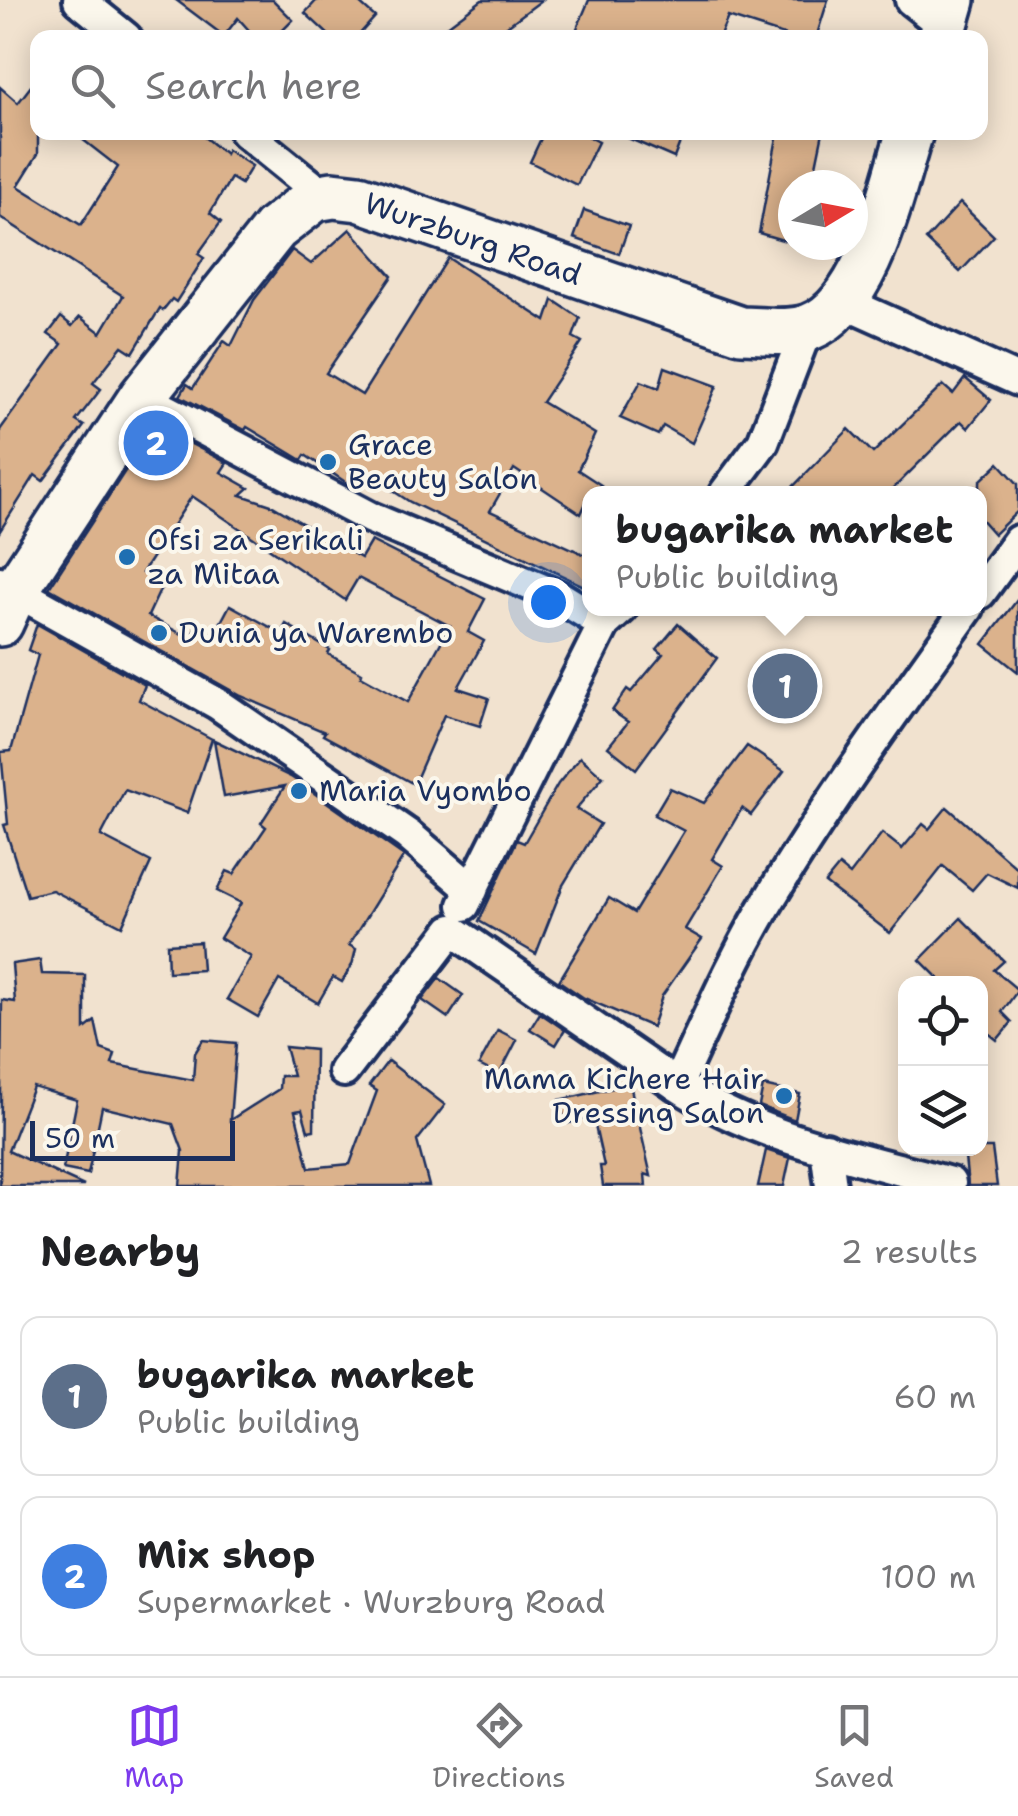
<!DOCTYPE html>
<html lang="en">
<head>
<meta charset="utf-8">
<style>
	body { margin:0; font-family:"Shantell Sans",sans-serif; background:#f6f6f6; color:#202124 }
	.controls { position:absolute; right:30px; bottom:30px; display:grid; overflow:hidden; border-radius:20px; box-shadow:0 5px 25px #0003 }
	.controls button { width:90px; height:90px; display:grid; place-items:center; padding:0; border:0; border-bottom:2px solid #e0e0e0; background:#fff; color:#202124; font:50px sans-serif }
	.compass { position:absolute; left:778px; top:170px; width:90px; height:90px; border-radius:50%; background:#fff; box-shadow:0 5px 25px #0003; rotate:80deg }
	.scale { position:absolute; left:30px; bottom:25px; width:205px; box-sizing:border-box; padding-left:10px; border:5px solid #1b2f5e; border-top:0; font-size:28px; line-height:35px; white-space:nowrap; color:#1b2f5e; -webkit-text-stroke:8px #fbf7ec; paint-order:stroke }
	.you { position:absolute; left:548px; top:602px; width:35px; height:35px; margin:-25px; border:8px solid #fff; border-radius:50%; background:#1a73e8; box-shadow:0 0 0 15px #1a73e833 }
	.badge { display:grid; place-items:center; width:65px; height:65px; border-radius:50%; background:#7c3aed; color:#fff; font-size:32px; font-weight:700 }
	.pin { position:absolute; translate:-50% -50%; border:5px solid #fff; box-shadow:0 2px 10px #0006 }
	.popup { position:absolute; left:582px; top:486px; width:405px; height:130px; box-sizing:border-box; display:grid; place-content:center; border-radius:20px; background:#fff; filter:drop-shadow(0 2px 8px #0005); font-size:32px; white-space:nowrap; color:#757577 }
	.popup b { font-size:38px; color:#202124 }
	.popup::after { content:''; position:absolute; left:50%; top:100%; margin-left:-20px; border:20px solid transparent; border-top-color:#fff }
	.list { margin:0; padding:0; list-style:none }
	h2 { display:flex; justify-content:space-between; align-items:center; height:130px; margin:0; padding:0 40px; font-size:42px }
	h2 small { font-size:32px; font-weight:400; color:#757577 }
	.list li { display:grid; grid-template-columns:65px 1fr auto; gap:30px; align-items:center; box-sizing:border-box; height:160px; margin:0 20px 20px; padding:0 20px; border:2px solid #e0e0e0; border-radius:20px }
	.list b { display:block; font-size:38px; white-space:nowrap }
	.list p { margin:0; font-size:32px; white-space:nowrap; color:#757577 }
	.list em { font-size:32px; font-style:normal; color:#757577 }
	.icon { flex:none; width:55px; height:55px; fill:none; stroke:currentColor; stroke-width:2; stroke-linecap:round; stroke-linejoin:round }
	.map { position:relative; flex:none; width:1018px; height:1186px; overflow:hidden }
	.search { position:absolute; background:#fff; box-shadow:0 5px 25px #0003; left:30px; right:30px; top:30px; height:110px; display:flex; align-items:center; gap:25px; box-sizing:border-box; padding:0 35px; border-radius:20px; color:#757577; font-size:38px }
	.sheet { height:490px; background:#fff }
	nav { display:flex; justify-content:space-around; align-items:center; box-sizing:border-box; height:140px; border-top:2px solid #e0e0e0; background:#fff; font-size:28px; color:#757577 }
	nav a { display:grid; justify-items:center; gap:5px }
	nav .on { color:#7c3aed }
	.map>svg:first-child { display:block }
	.building { fill:#dbb28c; stroke:#1b2f5e; stroke-width:2.5; fill-rule:evenodd }
	.lines { fill:none; stroke-linecap:round; stroke-linejoin:round }
	.minor-casing { stroke:#1b2f5e; stroke-width:38 }
	.secondary-casing { stroke:#1b2f5e; stroke-width:52 }
	.minor { stroke:#fbf7ec; stroke-width:30 }
	.secondary { stroke:#fbf7ec; stroke-width:45 }
	.poi-dot { fill:#1f6fb2; stroke:#fbf7ec; stroke-width:4 }
	.labels { text-anchor:middle; stroke-width:8; stroke-linejoin:round; paint-order:stroke }
	.street-label { font-size:30px; fill:#1b2f5e; stroke:#fbf7ec }
	.poi-label { font-size:30px; fill:#1b2f5e; stroke:#fbf7ec; text-anchor:start }
</style>
</head>
<body>
<div class="map">
<svg width="1018" height="1186" viewBox="0 0 1018 1186">
	<rect width="100%" height="100%" fill="#f1e2cf"/>
	<filter id="ink" filterUnits="userSpaceOnUse"><feTurbulence type="fractalNoise" baseFrequency=".01" numOctaves="2"/><feDisplacementMap in="SourceGraphic" scale="20" xChannelSelector="R" yChannelSelector="G"/><feConvolveMatrix kernelMatrix="1 2 1 2 8 2 1 2 1" color-interpolation-filters="sRGB"/></filter>
	<g filter="url(#ink)">
		<g class="building">
			<path d="M 176,0 L 273,0 L 293,20 L 275,38 L 256,38 L 238,18 L 224,36 Z"/>
			<path d="M 317,0 L 356,0 L 375,17 L 356,38 L 332,38 L 305,13 Z"/>
			<path d="M 482,0 L 542,0 L 491,38 L 431,38 Z"/>
			<path d="M 589,0 L 828,0 L 816,38 L 793,38 L 728,17 L 719,38 L 573,38 Z"/>
			<path d="M 38,77 L 38,154 L 18,186 L 81,225 L 118,167 L 73,132 L 198,132 L 225,154 L 227,150 L 252,166 L 241,184 L 231,178 L 210,213 L 221,222 L 198,254 L 204,258 L 176,302 L 172,299 L 163,310 L 160,308 L 133,353 L 122,346 L 93,383 L 101,389 L 76,421 L 84,426 L 43,481 L 35,475 L 0,531 L 0,430 L 62,344 L 48,334 L 61,317 L 72,326 L 80,317 L 101,333 L 123,296 L 0,217 L 0,87 L 18,103 Z"/>
			<path d="M 544,132 L 579,132 L 598,142 L 577,185 L 530,162 Z"/>
			<path d="M 614,132 L 684,132 L 674,158 Z"/>
			<path d="M 778,132 L 823,132 L 812,185 L 793,185 L 793,243 L 759,233 Z"/>
			<path d="M 960,203 L 994,236 L 960,272 L 926,240 Z"/>
			<path d="M 584,210 L 629,226 L 619,254 L 574,238 Z"/>
			<path d="M 350,229 L 392,276 L 326,373 L 362,395 L 448,258 L 546,321 L 553,300 L 580,318 L 573,337 L 582,342 L 542,402 L 595,434 L 578,470 L 601,485 L 590,494 L 581,514 L 514,469 L 490,511 L 590,557 L 590,589 L 410,502 L 358,468 L 347,483 L 305,455 L 302,460 L 247,427 L 245,430 L 180,396 L 187,384 L 193,388 L 224,341 L 231,346 L 254,300 L 292,250 L 311,264 Z"/>
			<path d="M 665,367 L 717,386 L 692,443 L 663,426 L 658,435 L 620,418 L 641,381 L 659,388 Z"/>
			<path d="M 965,378 L 991,400 L 968,428 L 961,421 L 888,494 L 786,494 L 849,429 L 873,453 L 943,385 L 953,394 Z"/>
			<path d="M 155,425 L 227,463 L 221,472 L 249,488 L 241,495 L 271,505 L 361,558 L 371,541 L 485,599 L 468,632 L 484,641 L 458,688 L 489,698 L 480,726 L 444,715 L 414,784 L 323,735 L 325,732 L 241,696 L 49,588 ZM 192,496 L 345,600 L 358,578 L 450,626 L 408,702 L 361,676 L 362,673 L 328,654 L 330,650 L 286,624 L 281,633 L 230,605 L 214,635 L 196,626 L 191,639 L 148,616 L 162,586 L 142,573 Z"/>
			<path d="M 999,463 L 1018,484 L 1018,511 L 994,534 L 980,518 L 980,481 Z"/>
			<path d="M 1018,599 L 1018,672 L 983,644 Z"/>
			<path d="M 37,624 L 145,685 L 139,700 L 212,739 L 187,813 L 125,790 L 101,836 L 151,862 L 122,926 L 52,890 L 27,896 L 4,825 L 8,824 L 1,752 L 11,751 L 38,655 L 28,650 Z"/>
			<path d="M 678,624 L 717,658 L 636,769 L 608,747 L 628,722 L 612,711 L 627,689 L 631,692 L 663,654 L 657,649 Z"/>
			<path d="M 214,740 L 291,777 L 404,856 L 349,945 L 356,949 L 352,965 L 342,982 L 333,977 L 318,1003 L 279,980 L 258,1017 L 227,999 L 251,957 L 220,938 L 241,903 L 217,891 L 227,871 L 234,874 L 266,827 L 261,823 L 285,786 L 224,797 Z"/>
			<path d="M 747,746 L 784,771 L 751,815 L 742,808 L 712,859 L 723,866 L 685,929 L 702,939 L 662,996 L 652,1027 L 584,998 L 559,981 L 609,898 L 634,913 L 684,831 L 654,815 L 670,788 L 704,803 Z"/>
			<path d="M 580,757 L 603,777 L 576,809 L 600,824 L 563,885 L 536,954 L 479,921 L 517,840 L 524,843 L 558,784 Z"/>
			<path d="M 947,807 L 1018,869 L 1018,888 L 987,873 L 972,890 L 943,866 L 890,933 L 825,883 L 839,866 L 850,875 L 882,833 L 902,849 L 923,824 L 929,829 Z"/>
			<path d="M 961,918 L 1004,961 L 994,970 L 1018,990 L 1002,1012 L 1012,1022 L 997,1040 L 986,1031 L 980,1037 L 980,984 L 944,984 L 920,960 Z"/>
			<path d="M 200,942 L 202,970 L 168,972 L 167,944 Z"/>
			<path d="M 40,960 L 42,974 L 85,975 L 85,1029 L 95,1021 L 101,1049 L 115,1054 L 112,1064 L 193,1080 L 195,1053 L 203,1040 L 236,1043 L 230,1120 L 279,1089 L 280,1076 L 293,1076 L 285,1047 L 315,1050 L 314,1130 L 308,1131 L 302,1110 L 295,1111 L 309,1168 L 350,1164 L 377,1091 L 369,1086 L 388,1061 L 445,1105 L 417,1141 L 429,1186 L 180,1186 L 183,1151 L 173,1124 L 102,1107 L 88,1174 L 63,1169 L 77,1100 L 33,1087 L 8,1151 L 84,1186 L 0,1186 L 2,1000 L 15,1002 L 12,964 Z"/>
			<path d="M 439,978 L 463,995 L 448,1018 L 422,1000 Z"/>
			<path d="M 540,1013 L 565,1030 L 556,1045 L 530,1029 Z"/>
			<path d="M 498,1030 L 517,1040 L 499,1075 L 479,1065 Z"/>
			<path d="M 630,1084 L 651,1176 L 645,1174 L 646,1186 L 603,1186 L 600,1166 L 604,1166 L 593,1117 L 565,1124 L 560,1100 Z"/>
			<path d="M 763,1086 L 800,1094 L 795,1120 L 759,1106 Z"/>
			<path d="M 964,1148 L 992,1148 L 997,1186 L 968,1186 Z"/>
			<path d="M 766,1150 L 790,1158 L 784,1186 L 758,1186 Z"/>
		</g>
		<g class="lines">
			<defs>
				<g id="minor">
					<path d="M 79,0 L 126,38"/>
					<path d="M 911,0 L 944,26"/>
					<path d="M 245,132 L 324,196"/>
					<path d="M 844,302 L 1018,380"/>
					<path d="M 142,397 L 371,518 L 560,597 L 604,624"/>
					<path d="M 725,493 L 763,442 L 807,328"/>
					<path d="M 0,582 L 218,704 L 408,835 L 472,890"/>
					<path d="M 980,593 L 1018,541"/>
					<path d="M 464,905 L 604,624 L 622,608"/>
					<path d="M 344,1071 L 452,930 L 677,1085"/>
					<path d="M 826,1148 L 831,1186"/>
					<path d="M 950,1183 C 857,1157 759,1139 677,1085 C 706,1023 733,959 769,900 C 830,799 900,704 968,608"/>
				</g>
				<g id="secondary">
					<path d="M 941,38 L 952,0"/>
					<path d="M 0,623 L 14,592 L 142,397 L 275,229 L 315,198 L 333,195 L 359,198 L 741,330 C 762,330 790,335 810,327 C 869,304 892,188 910,132"/>
				</g>
			</defs>
			<use href="#minor" class="minor-casing"/>
			<use href="#secondary" class="secondary-casing"/>
			<use href="#minor" class="minor"/>
			<use href="#secondary" class="secondary"/>
		</g>
	</g>
	<g class="poi-dot">
		<circle cx="328" cy="462" r="10"/>
		<circle cx="127" cy="557" r="10"/>
		<circle cx="159" cy="633" r="10"/>
		<circle cx="299" cy="791" r="10"/>
		<circle cx="784" cy="1096" r="10"/>
	</g>
	<g class="labels">
		<g class="street-label">
			<text transform="translate(473 239) rotate(19)" y="10">Wurzburg Road</text>
		</g>
		<g class="poi-label">
			<text x="348" y="455">Grace<tspan x="348" dy="34">Beauty Salon</tspan></text>
			<text x="147" y="550">Ofsi za Serikali<tspan x="147" dy="34">za Mitaa</tspan></text>
			<text x="179" y="643">Dunia ya Warembo</text>
			<text x="319" y="801">Maria Vyombo</text>
			<text x="764" y="1089" text-anchor="end">Mama Kichere Hair<tspan x="764" dy="34">Dressing Salon</tspan></text>
		</g>
	</g>
</svg>
<div class="controls">
<button><svg class="icon" aria-label="locate" viewBox="0 0 24 24"><circle cx="12" cy="12" r="6"/><path d="M12 2v4M12 18v4M2 12h4M18 12h4"/></svg></button>
<button><svg class="icon" aria-label="layers" viewBox="0 0 24 24"><path d="M12 4l9 5-9 5-9-5zM3 14l9 5 9-5"/></svg></button>
</div>
<svg class="compass" viewBox="-18 -18 36 36"><path d="M0-13l5 13h-10z" fill="#e53935"/><path d="M0 13l5-13h-10z" fill="#757577"/></svg>
<div class="scale">50 m</div>
<div class="you"></div>
<div class="pin badge" style="left:785px;top:686px;background:#5c6f8a">1</div>
<div class="popup"><b>bugarika market</b>Public building</div>
<div class="pin badge" style="left:156px;top:443px;background:#3f7fe0">2</div>
<div class="search"><svg class="icon" aria-label="search" viewBox="0 0 24 24"><circle cx="10" cy="10" r="6"/><path d="M15 15l6 6"/></svg>Search here</div>
</div>
<section class="sheet">
<h2>Nearby<small>2 results</small></h2>
<ul class="list">
<li><span class="badge" style="background:#5c6f8a">1</span><div><b>bugarika market</b><p>Public building</p></div><em>60 m</em></li>
<li><span class="badge" style="background:#3f7fe0">2</span><div><b>Mix shop</b><p>Supermarket · Wurzburg Road</p></div><em>100 m</em></li>
</ul>
</section>
<nav>
<a class="on"><svg class="icon" aria-label="map" viewBox="0 0 24 24"><path d="M3 6l6-2 6 2 6-2v14l-6 2-6-2-6 2zM9 4v14M15 6v14"/></svg>Map</a>
<a><svg class="icon" aria-label="directions" viewBox="0 0 24 24"><path d="M12 3l9 9-9 9-9-9zM9 14v-3h6M13 9l2 2-2 2"/></svg>Directions</a>
<a><svg class="icon" aria-label="saved" viewBox="0 0 24 24"><path d="M7 4h10v16l-5-4-5 4z"/></svg>Saved</a>
</nav>
</body>
</html>
